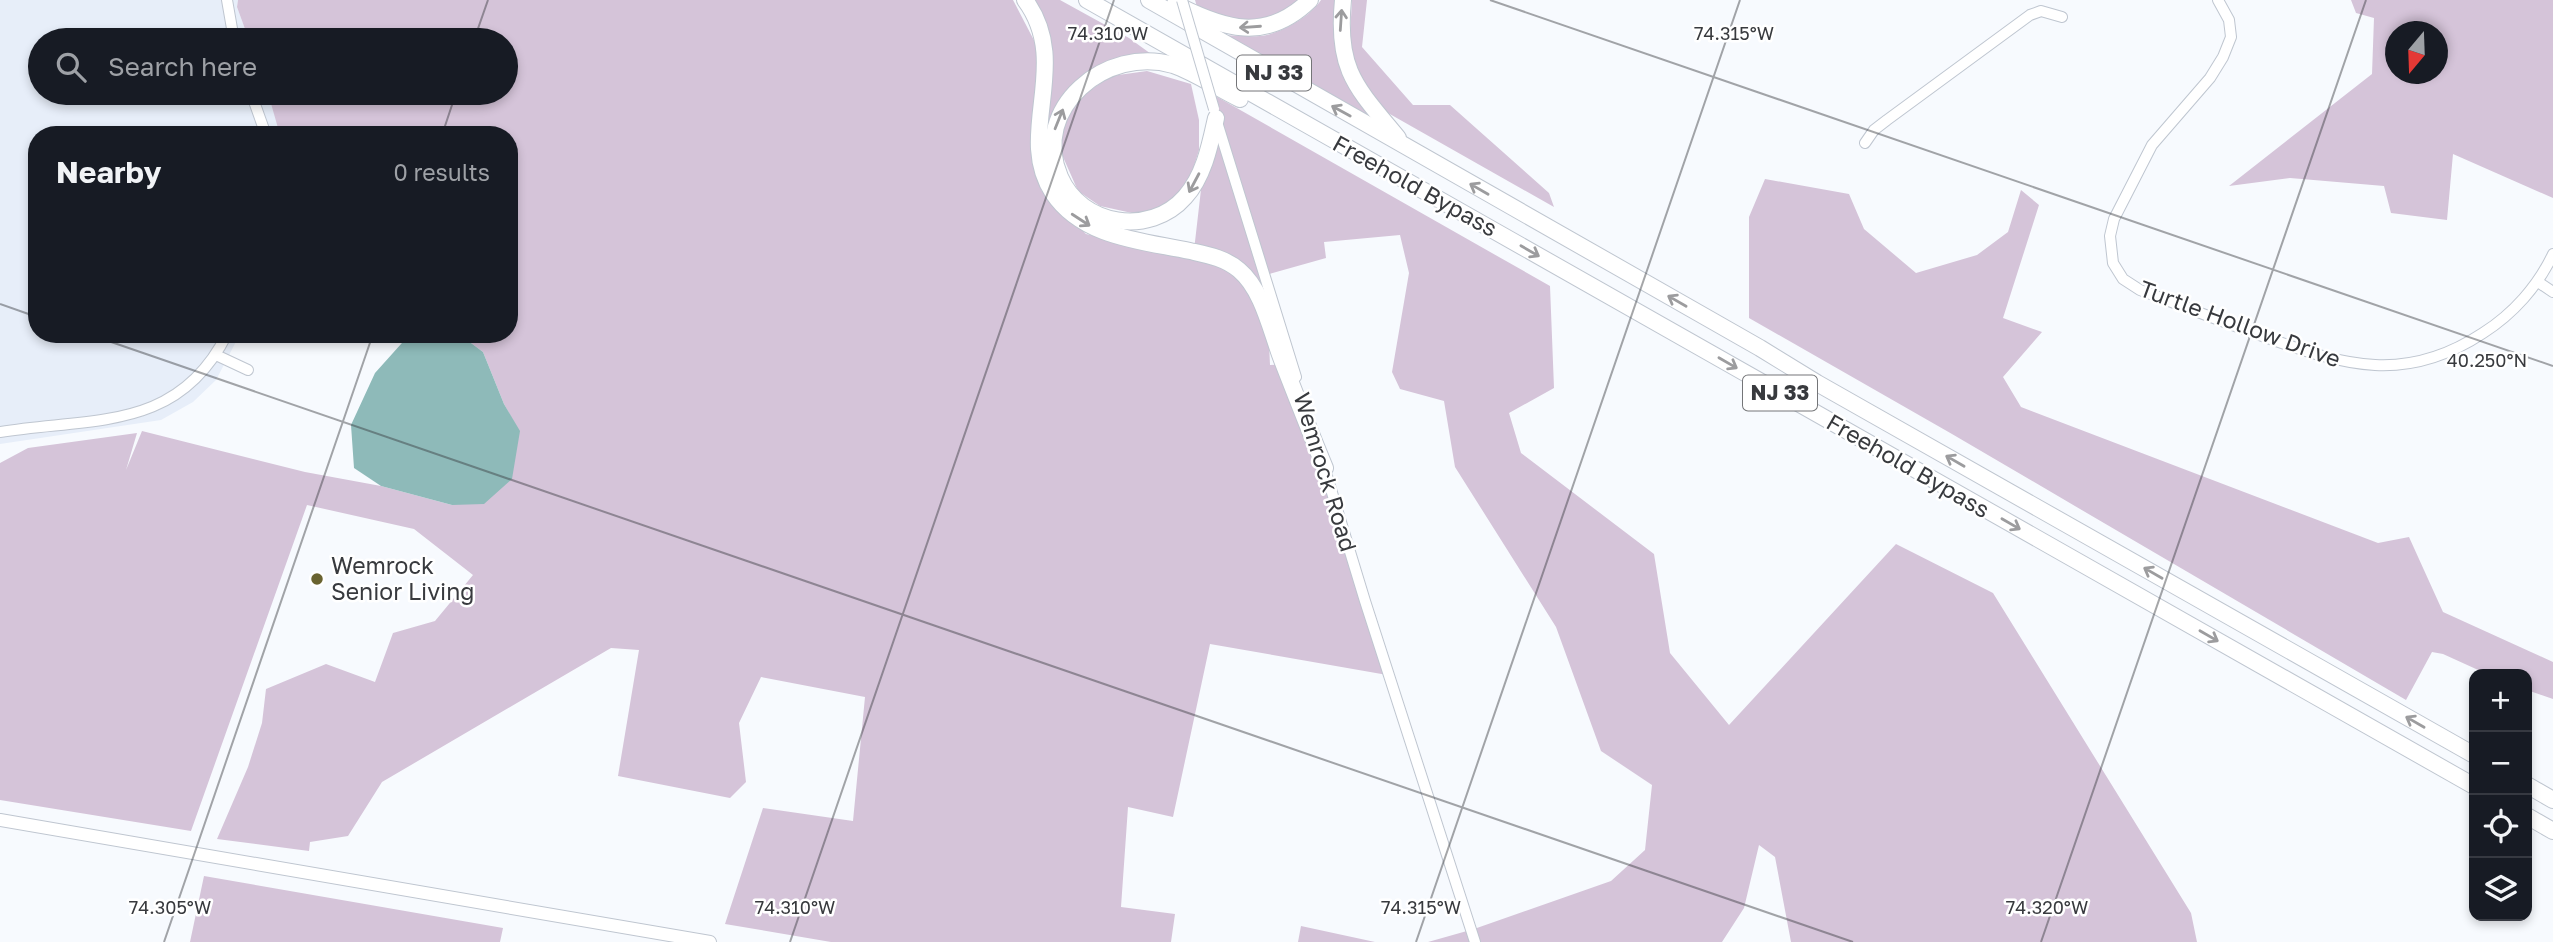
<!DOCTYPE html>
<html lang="en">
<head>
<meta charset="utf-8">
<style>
	body { margin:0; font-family:"Golos Text",sans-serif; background:#20242c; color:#f1f3f6 }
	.controls { position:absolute; right:21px; bottom:21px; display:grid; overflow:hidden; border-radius:14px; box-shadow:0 4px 10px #0003 }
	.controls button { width:63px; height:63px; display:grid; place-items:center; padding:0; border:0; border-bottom:2px solid #363941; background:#171b24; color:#f1f3f6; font:35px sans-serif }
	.compass { position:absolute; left:2385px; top:21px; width:63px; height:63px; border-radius:50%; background:#171b24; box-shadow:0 4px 10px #0003; rotate:199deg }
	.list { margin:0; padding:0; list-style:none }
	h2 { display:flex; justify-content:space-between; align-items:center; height:91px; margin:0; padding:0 28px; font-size:30px }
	h2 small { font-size:23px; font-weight:400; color:#9ea1a6 }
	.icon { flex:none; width:38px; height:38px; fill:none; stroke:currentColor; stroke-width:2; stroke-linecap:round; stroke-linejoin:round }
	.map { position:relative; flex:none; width:2553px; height:942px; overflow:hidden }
	.search { position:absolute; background:#171b24; box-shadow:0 4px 10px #0003; left:28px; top:28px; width:490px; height:77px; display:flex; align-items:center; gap:18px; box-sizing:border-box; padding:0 24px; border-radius:38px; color:#9ea1a6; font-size:26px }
	.panel { position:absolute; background:#171b24; box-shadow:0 4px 10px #0003; left:28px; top:126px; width:490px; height:217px; border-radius:28px }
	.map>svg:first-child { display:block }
	.built { fill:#e7eef9 }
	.green { fill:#d5c4d9; fill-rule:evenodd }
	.water { fill:#8ebab9 }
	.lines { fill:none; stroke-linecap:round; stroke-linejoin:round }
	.minor-casing { stroke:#bfc6d0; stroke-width:12 }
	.major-casing { stroke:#bfc6d0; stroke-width:14 }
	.highway-casing { stroke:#bfc6d0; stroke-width:18 }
	.minor { stroke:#fff; stroke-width:10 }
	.major { stroke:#fff; stroke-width:12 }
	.highway { stroke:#fff; stroke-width:16 }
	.minor-bridge-casing { stroke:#bfc6d0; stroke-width:12; stroke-linecap:butt }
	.minor-bridge { stroke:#fff; stroke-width:10 }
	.oneway { stroke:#9c9c9e }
	.ticks { fill:none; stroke:#383a3e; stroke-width:2; stroke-opacity:0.45 }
	.poi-dot { fill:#696330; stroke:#fff; stroke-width:2.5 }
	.labels { text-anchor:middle; stroke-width:5; stroke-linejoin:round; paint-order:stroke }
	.shield { fill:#fff; stroke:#747578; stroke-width:2 }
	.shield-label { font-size:21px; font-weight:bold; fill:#383a3e }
	.street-label { font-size:23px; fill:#383a3e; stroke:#fff }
	.poi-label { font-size:23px; fill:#383a3e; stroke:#fff; text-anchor:start }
	.ticks-label { font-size:18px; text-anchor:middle; fill:#383a3e; stroke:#fff; stroke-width:5; stroke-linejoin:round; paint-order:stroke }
</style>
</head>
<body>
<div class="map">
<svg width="2553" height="942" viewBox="0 0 2553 942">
	<rect width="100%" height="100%" fill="#f7fafe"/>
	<path class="built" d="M 0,0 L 238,0 L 237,7 L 249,40 L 40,40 L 40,93 L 268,93 L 278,122 L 280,135 L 37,135 L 37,334 L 240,334 L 216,380 L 193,402 L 161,420 L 0,444 Z"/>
	<g class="green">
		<path d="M 238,0 L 1013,0 L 1038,48 L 1041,190 L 1086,234 L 1193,259 L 1212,94 L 1550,286 L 1554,388 L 1509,413 L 1521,453 L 1654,554 L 1670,653 L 1729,725 L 1896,544 L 1993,593 L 2191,913 L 2197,942 L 1791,942 L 1775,857 L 1759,845 L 1744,908 L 1722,942 L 1428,942 L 1474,929 L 1611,881 L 1645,850 L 1652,785 L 1601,751 L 1556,627 L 1455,467 L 1444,401 L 1400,389 L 1392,372 L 1409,273 L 1400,235 L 1324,242 L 1326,258 L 1266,275 L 1270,365 L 1292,364 L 1393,676 L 1210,644 L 1173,817 L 1128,807 L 1121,907 L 1175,914 L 1171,942 L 831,942 L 725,924 L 763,808 L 853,821 L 865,697 L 761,677 L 739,723 L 746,782 L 730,798 L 618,776 L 639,650 L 611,648 L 382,782 L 348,836 L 310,842 L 309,851 L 217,839 L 248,767 L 262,723 L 266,689 L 326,664 L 375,682 L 393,633 L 435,621 L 473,575 L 414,529 L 307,505 L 191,831 L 0,800 L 0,463 L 28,448 L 137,433 L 126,470 L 142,431 L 305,472 L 381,486 L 452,505 L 519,431 L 504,404 L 483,352 L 459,334 L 509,334 L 509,135 L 280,135 L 268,93 L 506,93 L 506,40 L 249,40 L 237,7 Z"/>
		<path d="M 1034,0 L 1060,0 L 1129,38 L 1158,59 L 1110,61 L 1070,86 L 1048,125 C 1052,76 1059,45 1034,0 Z"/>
		<path d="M 1195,0 L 1300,0 C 1284,17 1257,22 1234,18 C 1221,17 1208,10 1197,7 Z"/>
		<path d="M 1321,0 L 1337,0 C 1333,55 1337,73 1371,117 L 1220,35 C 1233,35 1247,37 1260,36 C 1280,34 1310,17 1321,0 Z"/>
		<path d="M 1352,0 L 1367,0 L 1362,47 L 1413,105 L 1450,105 L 1549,193 L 1554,207 L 1358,96 L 1349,52 Z"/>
		<path d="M 2351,0 L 2553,0 L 2553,198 L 2453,154 L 2447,220 L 2391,213 L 2384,186 L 2290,178 L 2229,186 L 2372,74 L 2374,18 L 2356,13 ZM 2396,32 L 2438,32 L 2438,74 L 2396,74 Z"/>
		<path d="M 1147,71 L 1191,84 L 1199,120 L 1199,150 L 1190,179 L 1174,200 L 1141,215 L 1100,206 L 1078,191 L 1060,150 L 1064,122 L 1082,96 L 1111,76 Z"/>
		<path d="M 1765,179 L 1849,194 L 1864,229 L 1916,273 L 1977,255 L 2008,232 L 2021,190 L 2039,205 L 2003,318 L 2042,332 L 2003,377 L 2021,407 L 2378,543 L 2409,537 L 2443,612 L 2553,662 L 2553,699 L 2527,690 L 2527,674 L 2487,674 L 2443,654 L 2432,652 L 2406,700 L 1952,434 L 1749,318 L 1749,217 Z"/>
		<path d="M 204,876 L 503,928 L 500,942 L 190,942 Z"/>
		<path d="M 1301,926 L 1375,942 L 1298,942 Z"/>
	</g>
	<path class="water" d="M 410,334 L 459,334 L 483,352 L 504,404 L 520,431 L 512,479 L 484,504 L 452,505 L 381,486 L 354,468 L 351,425 L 375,373 Z"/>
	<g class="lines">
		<defs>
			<g id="minor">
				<path d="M 227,0 L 234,40"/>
				<path d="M 2218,0 L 2229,20 L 2231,37 L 2223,57 L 2210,78 L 2152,145 L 2114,219 L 2110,236 L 2113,263 L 2123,279 L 2140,290 C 2182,306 2223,322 2265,337 C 2345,366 2406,384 2483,333 C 2513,314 2538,286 2553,254"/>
				<path d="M 251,93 L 266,135"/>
				<path d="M 1217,122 L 1296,377"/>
				<path d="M 1865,143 L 1874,130 L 1887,120 L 2030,15 L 2041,11 L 2062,17"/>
				<path d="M 2538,282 L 2553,292"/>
				<path d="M 216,355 L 248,370"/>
				<path d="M 0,432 C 93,417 178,432 227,334"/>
				<path d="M 1323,463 L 1365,601 L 1475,942"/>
			</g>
			<path id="major" d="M 0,820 L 710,942"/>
			<g id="highway">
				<path d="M 1025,0 C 1073,65 1014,134 1053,193 C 1083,238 1143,241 1190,251 C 1208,255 1225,258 1239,270 C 1263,290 1271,332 1282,360 C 1296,396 1310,432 1325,468"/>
				<path d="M 1087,0 L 2474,786"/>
				<path d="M 1149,0 L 1760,348 L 1817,383 L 2474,755"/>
				<path d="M 1343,0 C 1336,70 1356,87 1398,138"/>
				<path d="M 1175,4 C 1224,29 1266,43 1310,0"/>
				<path d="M 1216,118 C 1210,145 1204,176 1185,197 C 1150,237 1081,226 1060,177 C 1030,108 1107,45 1173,65 C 1194,72 1219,89 1240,99"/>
				<path d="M 2527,785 L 2553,800"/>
				<path d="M 2527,816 L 2553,831"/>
			</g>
		</defs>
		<use href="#minor" class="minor-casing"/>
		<use href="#major" class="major-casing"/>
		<use href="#highway" class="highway-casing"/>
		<use href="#minor" class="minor"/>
		<use href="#major" class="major"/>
		<use href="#highway" class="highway"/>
		<defs>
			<path id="minor-bridge" d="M 1182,0 L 1214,109"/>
		</defs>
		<use href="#minor-bridge" class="minor-bridge-casing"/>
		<use href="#minor-bridge" class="minor-bridge"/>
	</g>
	<defs><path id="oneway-shaft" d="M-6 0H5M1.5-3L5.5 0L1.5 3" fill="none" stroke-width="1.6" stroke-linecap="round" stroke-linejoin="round" transform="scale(1.75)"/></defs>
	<g class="oneway">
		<use href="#oneway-shaft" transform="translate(1341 20) rotate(-86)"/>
		<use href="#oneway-shaft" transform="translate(1250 27) rotate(176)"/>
		<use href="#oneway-shaft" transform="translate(1341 111) rotate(-151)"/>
		<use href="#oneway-shaft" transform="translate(1059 119) rotate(-68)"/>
		<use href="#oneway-shaft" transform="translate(1194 183) rotate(118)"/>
		<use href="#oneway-shaft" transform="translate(1479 189) rotate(-150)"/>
		<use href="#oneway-shaft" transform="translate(1081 220) rotate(33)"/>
		<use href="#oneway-shaft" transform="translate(1530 251) rotate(30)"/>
		<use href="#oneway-shaft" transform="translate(1677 301) rotate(-150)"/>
		<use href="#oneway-shaft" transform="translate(1728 363) rotate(30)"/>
		<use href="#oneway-shaft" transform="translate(1955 461) rotate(-150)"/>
		<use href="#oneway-shaft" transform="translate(2011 524) rotate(30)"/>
		<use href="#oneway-shaft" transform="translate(2153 573) rotate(-150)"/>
		<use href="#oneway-shaft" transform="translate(2209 636) rotate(30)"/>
		<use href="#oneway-shaft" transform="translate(2415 722) rotate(-150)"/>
	</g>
	<path class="ticks" d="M 1490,0 L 2553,366M 474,40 L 488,0M 442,135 L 456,93M 0,304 L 37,317M 88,334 L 1853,942M 164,942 L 373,334M 790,942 L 1114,0M 1416,942 L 1740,0M 2041,942 L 2366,0"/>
	<circle class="poi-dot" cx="317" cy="579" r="7"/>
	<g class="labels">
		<g class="shield">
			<rect x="1237" y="55.5" width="74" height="35" rx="5"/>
			<rect x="1743" y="375.5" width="74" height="35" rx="5"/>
		</g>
		<g class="shield-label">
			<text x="1274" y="80">NJ 33</text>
			<text x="1780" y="400">NJ 33</text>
		</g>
		<g class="street-label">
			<text transform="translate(1415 186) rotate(29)" y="8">Freehold Bypass</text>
			<text transform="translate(2240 324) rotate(20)" y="8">Turtle Hollow Drive</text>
			<text transform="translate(1908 466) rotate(30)" y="8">Freehold Bypass</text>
			<text transform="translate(1325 472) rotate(73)" y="8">Wemrock Road</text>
		</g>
		<g class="poi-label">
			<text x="331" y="574">Wemrock<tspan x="331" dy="26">Senior Living</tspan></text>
		</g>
	</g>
	<g class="ticks-label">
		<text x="1108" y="40">74.310°W</text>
		<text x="1734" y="40">74.315°W</text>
		<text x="2487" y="367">40.250°N</text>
		<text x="170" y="914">74.305°W</text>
		<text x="795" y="914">74.310°W</text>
		<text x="1421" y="914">74.315°W</text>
		<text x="2047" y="914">74.320°W</text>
	</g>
</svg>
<div class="controls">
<button>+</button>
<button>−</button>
<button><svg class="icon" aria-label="locate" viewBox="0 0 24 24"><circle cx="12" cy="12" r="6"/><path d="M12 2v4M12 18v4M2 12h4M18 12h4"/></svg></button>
<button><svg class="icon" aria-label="layers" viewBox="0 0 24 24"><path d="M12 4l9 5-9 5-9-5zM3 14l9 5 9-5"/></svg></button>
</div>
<svg class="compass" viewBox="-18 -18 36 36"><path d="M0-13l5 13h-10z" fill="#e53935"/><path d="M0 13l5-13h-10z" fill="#9ea1a6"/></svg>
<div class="search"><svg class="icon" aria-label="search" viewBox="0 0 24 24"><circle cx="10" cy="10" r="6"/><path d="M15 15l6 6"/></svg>Search here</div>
<section class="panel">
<h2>Nearby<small>0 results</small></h2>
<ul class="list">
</ul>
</section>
</div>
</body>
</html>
